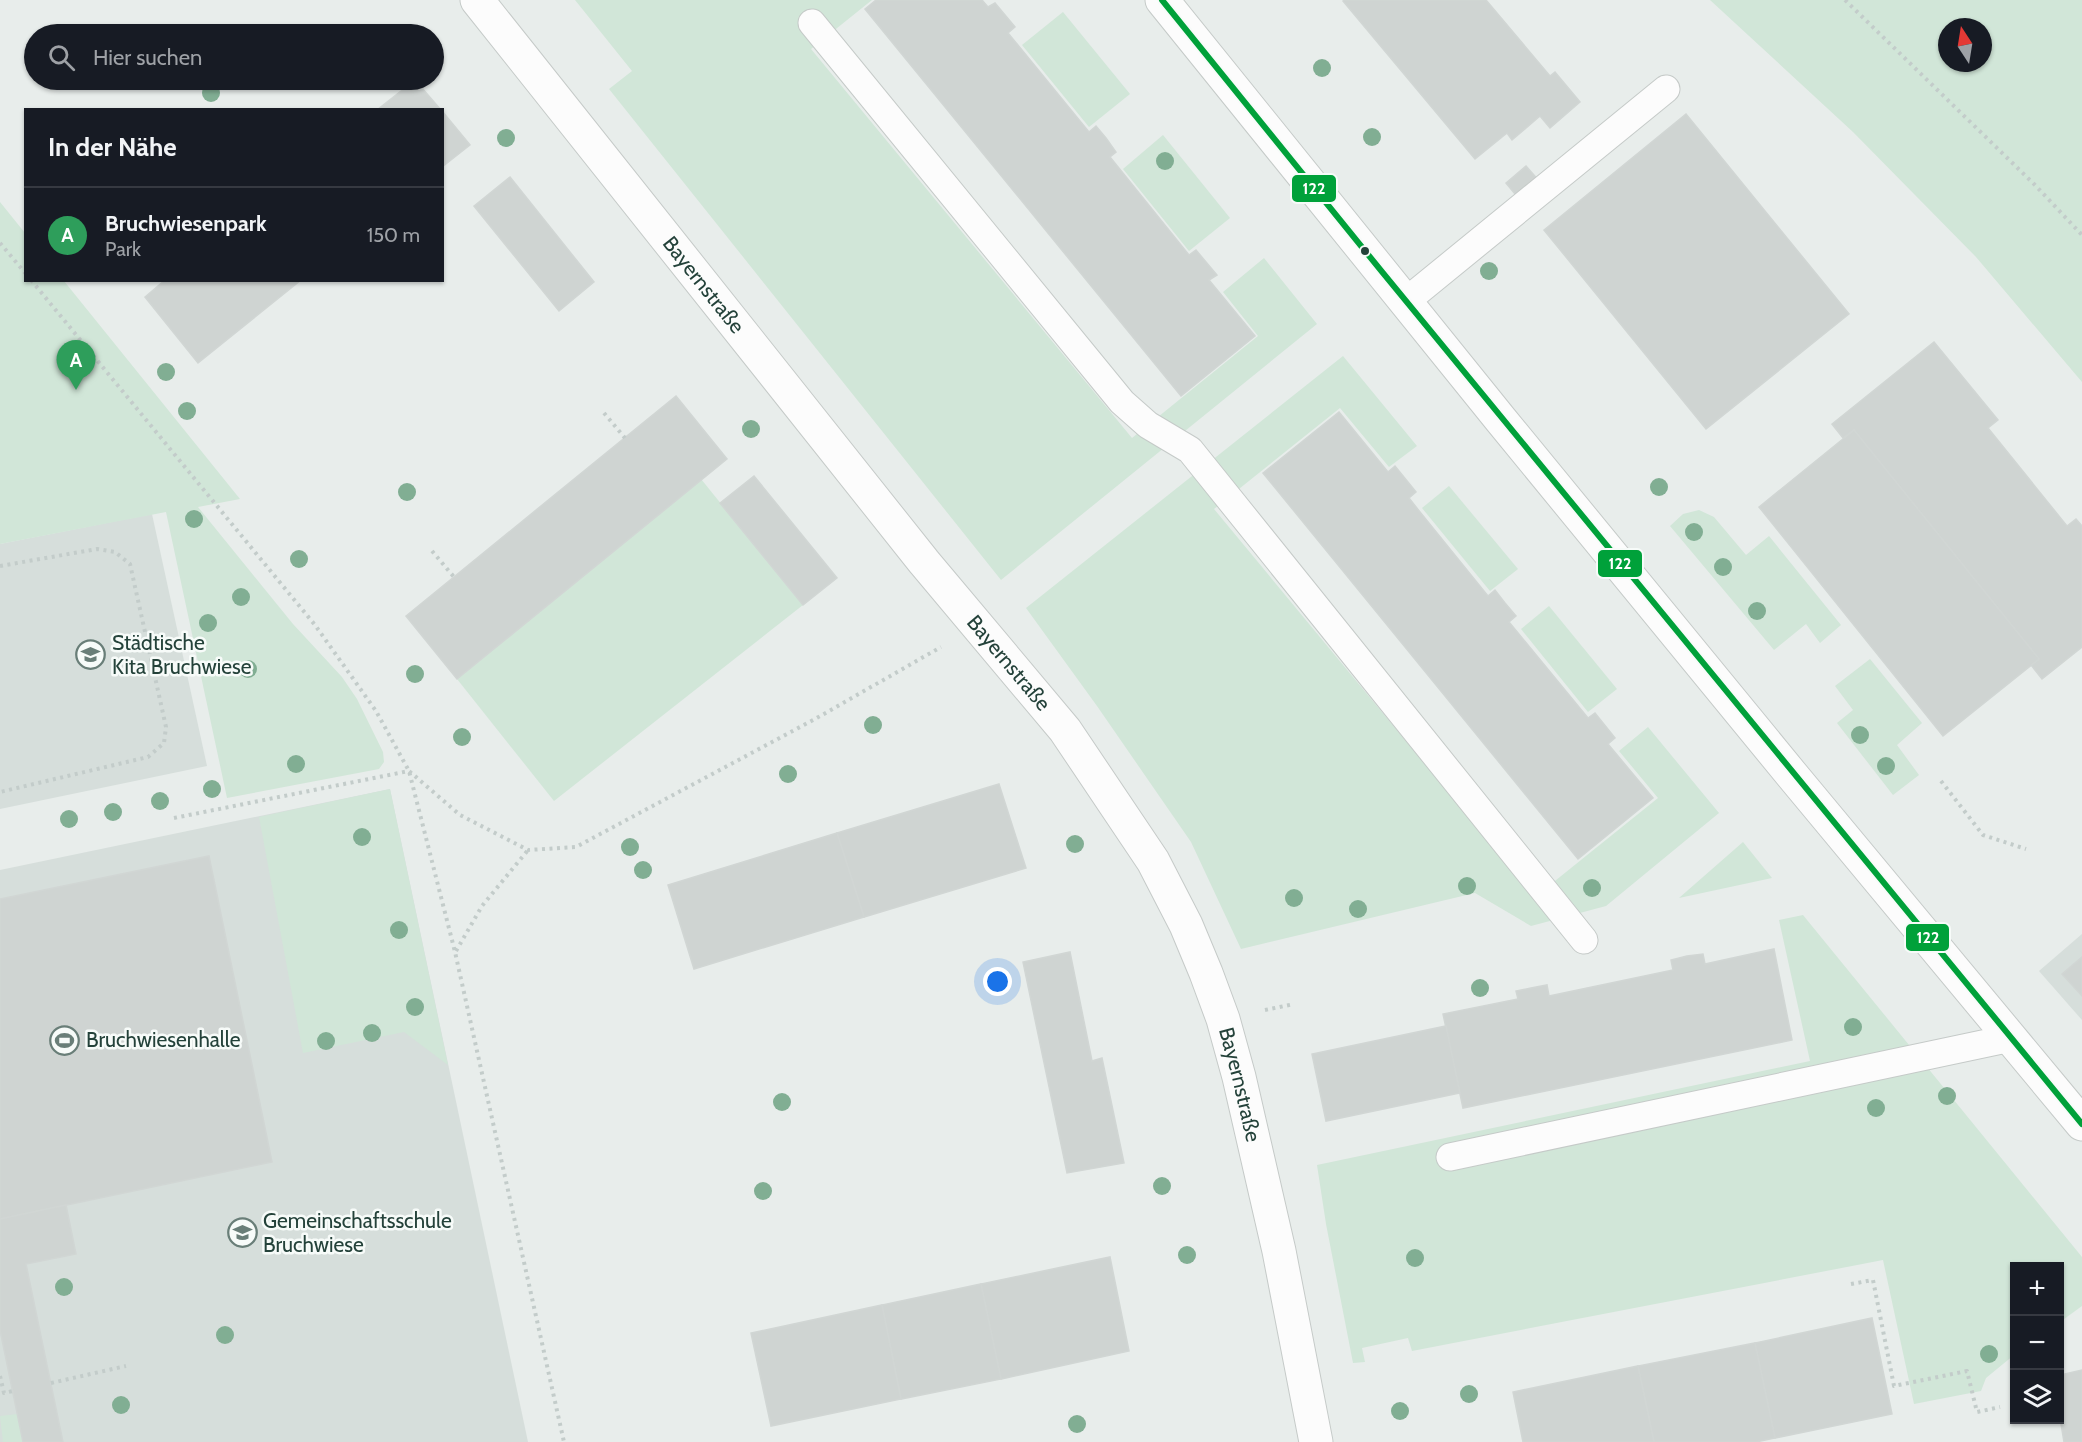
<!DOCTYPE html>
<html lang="de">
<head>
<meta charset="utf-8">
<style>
	body { margin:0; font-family:Cabin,sans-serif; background:#242831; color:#f1f3f6 }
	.controls { position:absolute; right:18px; bottom:18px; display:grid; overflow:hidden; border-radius:0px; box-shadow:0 2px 4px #0004 }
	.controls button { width:54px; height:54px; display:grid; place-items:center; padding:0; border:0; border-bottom:2px solid #363941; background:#171b24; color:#f1f3f6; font:30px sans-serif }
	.compass { position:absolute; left:1938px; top:18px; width:54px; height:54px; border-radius:50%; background:#171b24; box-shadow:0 2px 4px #0004; rotate:348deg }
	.you { position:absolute; left:998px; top:982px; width:21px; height:21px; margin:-15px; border:4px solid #fff; border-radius:50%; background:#1a73e8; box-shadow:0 0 0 9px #1a73e833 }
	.badge { display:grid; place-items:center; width:39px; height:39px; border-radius:50%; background:#8c9099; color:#fff; font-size:20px; font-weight:700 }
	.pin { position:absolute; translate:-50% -50px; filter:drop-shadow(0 2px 3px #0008) }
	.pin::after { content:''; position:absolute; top:32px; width:21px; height:18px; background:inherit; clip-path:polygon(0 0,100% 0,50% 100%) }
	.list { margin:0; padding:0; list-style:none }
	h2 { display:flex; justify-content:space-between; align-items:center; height:78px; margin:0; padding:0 24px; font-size:26px }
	h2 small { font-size:20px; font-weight:400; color:#9ea1a6 }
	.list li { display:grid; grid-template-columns:39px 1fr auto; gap:18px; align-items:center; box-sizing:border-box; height:96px; padding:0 24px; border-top:2px solid #363941 }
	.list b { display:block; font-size:22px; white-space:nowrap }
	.list p { margin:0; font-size:20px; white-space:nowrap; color:#9ea1a6 }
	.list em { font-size:20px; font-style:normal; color:#9ea1a6 }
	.icon { flex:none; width:33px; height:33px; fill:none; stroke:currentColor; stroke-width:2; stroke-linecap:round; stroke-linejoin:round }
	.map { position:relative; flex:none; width:2082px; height:1442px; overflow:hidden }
	.search { position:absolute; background:#171b24; box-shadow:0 2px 4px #0004; left:24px; top:24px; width:420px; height:66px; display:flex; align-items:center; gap:15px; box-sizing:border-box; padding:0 21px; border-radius:33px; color:#9ea1a6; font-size:22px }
	.panel { position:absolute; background:#171b24; box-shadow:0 2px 4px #0004; left:24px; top:108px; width:420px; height:174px; border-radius:0px }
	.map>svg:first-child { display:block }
	.built { fill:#d6dedb }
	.green { fill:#d1e6d8; fill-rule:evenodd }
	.building { fill:#cfd4d2; stroke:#d1d6d4; stroke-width:1.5 }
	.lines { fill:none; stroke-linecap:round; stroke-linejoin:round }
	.service-casing { stroke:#c5cac8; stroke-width:29 }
	.minor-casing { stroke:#c5cac8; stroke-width:35 }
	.tertiary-casing { stroke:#c5cac8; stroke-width:35 }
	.path { stroke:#c3ccca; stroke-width:4; stroke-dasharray:3 4.5; stroke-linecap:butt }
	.service { stroke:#fcfcfc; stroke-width:27 }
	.minor { stroke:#fcfcfc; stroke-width:33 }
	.tertiary { stroke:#fcfcfc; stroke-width:33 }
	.bus-1-casing { stroke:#f7fbf9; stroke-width:10 }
	.bus-1 { stroke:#00a13a; stroke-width:6 }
	.tree { fill:#81ae93 }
	.bus-dot { fill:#24423a; stroke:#f7fbf9; stroke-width:2 }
	.labels { text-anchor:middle; stroke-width:5; stroke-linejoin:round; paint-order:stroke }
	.street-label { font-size:21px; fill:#24423a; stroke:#f7fbf9 }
	.poi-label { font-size:21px; fill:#24423a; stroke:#f7fbf9; text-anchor:start }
	.line-badge { stroke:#f7fbf9; stroke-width:2 }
	.badge-label { font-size:16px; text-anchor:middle; font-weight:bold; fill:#fff }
</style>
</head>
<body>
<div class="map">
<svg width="2082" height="1442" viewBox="0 0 2082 1442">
	<rect width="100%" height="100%" fill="#e8edeb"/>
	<g class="built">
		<path d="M 152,514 L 207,766 L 0,809 L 0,544 Z"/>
		<path d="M 390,789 L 528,1442 L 0,1442 L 0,870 Z"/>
		<path d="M 2082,934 L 2082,1020 L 2039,971 Z"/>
	</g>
	<g class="green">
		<path d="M 575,0 L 872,0 L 811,49 L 1132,438 L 1258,336 L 1223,292 L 1264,258 L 1317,324 L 1001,580 L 609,89 L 632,71 Z"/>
		<path d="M 1710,0 L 2082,0 L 2082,382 L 1976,257 L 1853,132 ZM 1947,27 L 1983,27 L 1983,63 L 1947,63 Z"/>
		<path d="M 1063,12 L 1130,94 L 1089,127 L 1022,45 Z"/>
		<path d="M 1163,135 L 1230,218 L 1189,251 L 1123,169 Z"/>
		<path d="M 0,202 L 25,233 L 26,280 L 64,281 L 240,499 L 198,507 L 293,624 L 342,677 L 357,699 L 383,752 L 384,762 L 379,769 L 227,798 L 166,512 L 0,544 Z"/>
		<path d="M 1343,356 L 1417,446 L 1389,467 L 1340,408 L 1214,509 L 1535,897 L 1658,798 L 1619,751 L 1648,727 L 1719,813 L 1606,906 L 1531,926 L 1475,893 L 1241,949 L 1191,842 L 1097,706 L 1026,608 Z"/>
		<path d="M 701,479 L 803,605 L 554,801 L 457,679 Z"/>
		<path d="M 1449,486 L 1518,569 L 1490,591 L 1422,508 Z"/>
		<path d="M 1699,510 L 1714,517 L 1746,555 L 1769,536 L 1841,625 L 1820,643 L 1806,624 L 1774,650 L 1670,526 L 1683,514 Z"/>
		<path d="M 1549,606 L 1617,689 L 1588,712 L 1521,629 Z"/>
		<path d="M 1870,659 L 1922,723 L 1897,745 L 1919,775 L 1893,795 L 1837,723 L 1853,710 L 1835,686 Z"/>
		<path d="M 390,789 L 448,1065 L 404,1032 L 303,1053 L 259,817 Z"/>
		<path d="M 1743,842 L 1772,878 L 1679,898 Z"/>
		<path d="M 1803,915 L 2082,1257 L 2082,1306 L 2060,1322 L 2060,1266 L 2014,1266 L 2014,1355 L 1986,1378 L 1981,1391 L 1914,1404 L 1883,1260 L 1412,1351 L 1408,1338 L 1362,1348 L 1365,1362 L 1353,1363 L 1326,1224 L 1317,1165 L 1810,1061 L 1779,920 Z"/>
		<path d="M 17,1414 L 23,1442 L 3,1442 L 0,1416 Z"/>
	</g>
	<g class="building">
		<path d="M 876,0 L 982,0 L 988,7 L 995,3 L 1015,27 L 1008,33 L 1089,132 L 1096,126 L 1106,138 L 1116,152 L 1110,157 L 1189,255 L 1196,250 L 1206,262 L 1217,275 L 1209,280 L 1255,336 L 1181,396 L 865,9 Z"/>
		<path d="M 1344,0 L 1486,0 L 1550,76 L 1555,72 L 1580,102 L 1550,128 L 1540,116 L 1512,140 L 1507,133 L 1475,159 L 1343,1 Z"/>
		<path d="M 415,80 L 441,110 L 377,110 Z"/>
		<path d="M 442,111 L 470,145 L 442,167 Z"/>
		<path d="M 1686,114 L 1849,314 L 1706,429 L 1544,230 Z"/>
		<path d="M 1526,166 L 1540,182 L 1520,200 L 1506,183 Z"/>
		<path d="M 510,177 L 594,282 L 559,311 L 474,206 Z"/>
		<path d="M 165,280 L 301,280 L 198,363 L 145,297 Z"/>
		<path d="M 1934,342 L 1998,420 L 1988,428 L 2067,526 L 2076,519 L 2082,526 L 2082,647 L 2042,679 L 2031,665 L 2039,659 L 1854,430 L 1843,438 L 1832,424 Z"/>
		<path d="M 676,396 L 727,459 L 457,679 L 406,616 Z"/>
		<path d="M 1339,412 L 1388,472 L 1395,466 L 1416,492 L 1409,498 L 1420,512 L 1488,596 L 1495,590 L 1505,603 L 1516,616 L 1509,622 L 1588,718 L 1595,713 L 1615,738 L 1608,744 L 1653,798 L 1578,859 L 1263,473 Z"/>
		<path d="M 1854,430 L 2039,659 L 1943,736 L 1759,507 Z"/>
		<path d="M 754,476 L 837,578 L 803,605 L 720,503 Z"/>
		<path d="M 999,784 L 1026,868 L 864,917 L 837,833 Z"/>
		<path d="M 837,833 L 864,917 L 694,969 L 668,885 Z"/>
		<path d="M 209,856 L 272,1162 L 0,1219 L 0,899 Z"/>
		<path d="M 1774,949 L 1792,1040 L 1463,1108 L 1443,1014 L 1518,999 L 1516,991 L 1531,988 L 1547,985 L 1549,996 L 1673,970 L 1671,960 L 1687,956 L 1703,954 L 1705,964 Z"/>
		<path d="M 1070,952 L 1092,1061 L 1102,1058 L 1124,1163 L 1067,1173 L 1023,962 Z"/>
		<path d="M 2082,957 L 2082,996 L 2062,974 Z"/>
		<path d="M 1446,1026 L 1460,1093 L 1326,1121 L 1312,1054 Z"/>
		<path d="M 66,1205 L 76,1254 L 26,1264 L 63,1442 L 23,1442 L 0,1330 L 0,1219 Z"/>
		<path d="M 1110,1257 L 1129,1351 L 1001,1379 L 981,1284 Z"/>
		<path d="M 981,1284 L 1001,1379 L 901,1399 L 882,1305 Z"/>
		<path d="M 882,1305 L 901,1399 L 771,1426 L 751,1333 Z"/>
		<path d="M 1872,1318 L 1892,1414 L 1775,1438 L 1755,1343 Z"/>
		<path d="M 1755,1343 L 1775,1438 L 1756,1442 L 1654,1442 L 1638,1366 Z"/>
		<path d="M 1638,1366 L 1654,1442 L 1523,1442 L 1513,1392 Z"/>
		<path d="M 2082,1370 L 2082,1442 L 2064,1442 L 2060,1418 L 2060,1375 Z"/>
	</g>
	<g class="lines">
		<defs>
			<g id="service">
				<path d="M 812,23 L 1122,402 L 1148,425 L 1190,450 L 1584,940"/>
				<path d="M 1405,302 L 1666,89"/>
				<path d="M 1450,1157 L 2011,1038"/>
			</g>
			<g id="minor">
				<path id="s1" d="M 477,0 L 924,562 L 1065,730 L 1153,861 L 1186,925 L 1206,973 L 1223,1019 L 1239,1077 L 1279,1251 L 1316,1442"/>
			</g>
			<path id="tertiary" d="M 1162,0 L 1501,420 L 1792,775 L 2082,1124"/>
		</defs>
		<use href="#service" class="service-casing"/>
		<use href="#minor" class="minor-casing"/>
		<use href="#tertiary" class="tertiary-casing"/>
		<g class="path">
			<path d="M 1845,0 L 2035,185 L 2082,235"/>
			<path d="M 0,243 L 26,274"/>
			<path d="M 31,280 L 315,625 L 376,711 L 409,771 L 455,952 L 564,1442"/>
			<path d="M 604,413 L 625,438"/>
			<path d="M 432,551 L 454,577"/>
			<path d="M 0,566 L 97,549 L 115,552 L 130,564 L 166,727 L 164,743 L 148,757 L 0,792"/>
			<path d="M 1941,781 L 1983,835 L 2026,849"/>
			<path d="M 174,818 L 409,771 L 460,815 L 528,850 L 576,847 L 815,719 L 941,647"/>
			<path d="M 456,951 L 482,906 L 528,850"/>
			<path d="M 1265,1010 L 1294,1004"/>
			<path d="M 1851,1284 L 1873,1280 L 1894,1386 L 1967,1371 L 1977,1412 L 2000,1407"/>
			<path d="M 0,1376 L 4,1393 L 13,1391"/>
			<path d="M 51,1383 L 126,1366"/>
		</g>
		<use href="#service" class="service"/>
		<use href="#minor" class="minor"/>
		<use href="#tertiary" class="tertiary"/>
		<defs>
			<path id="bus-1" d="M 1162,0 C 1466,377 1773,752 2082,1124"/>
		</defs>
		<use href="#bus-1" class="bus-1-casing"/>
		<use href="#bus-1" class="bus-1"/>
	</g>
	<g class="tree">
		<circle cx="1322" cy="68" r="9"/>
		<circle cx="211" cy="93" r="9"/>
		<circle cx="1372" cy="137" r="9"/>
		<circle cx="506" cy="138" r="9"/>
		<circle cx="1165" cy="161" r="9"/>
		<circle cx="1489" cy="271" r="9"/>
		<circle cx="166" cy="372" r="9"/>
		<circle cx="187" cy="411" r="9"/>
		<circle cx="751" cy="429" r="9"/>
		<circle cx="1659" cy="487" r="9"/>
		<circle cx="407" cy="492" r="9"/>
		<circle cx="194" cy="519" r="9"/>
		<circle cx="1694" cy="532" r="9"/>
		<circle cx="299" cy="559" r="9"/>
		<circle cx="1723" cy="567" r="9"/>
		<circle cx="241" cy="597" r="9"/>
		<circle cx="1757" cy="611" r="9"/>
		<circle cx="208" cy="623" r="9"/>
		<circle cx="248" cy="669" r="9"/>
		<circle cx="415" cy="674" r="9"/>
		<circle cx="873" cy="725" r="9"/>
		<circle cx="1860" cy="735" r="9"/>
		<circle cx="462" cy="737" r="9"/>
		<circle cx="296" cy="764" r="9"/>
		<circle cx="1886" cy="766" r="9"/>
		<circle cx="788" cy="774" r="9"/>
		<circle cx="212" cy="789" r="9"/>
		<circle cx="160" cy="801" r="9"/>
		<circle cx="113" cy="812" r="9"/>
		<circle cx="69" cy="819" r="9"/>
		<circle cx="362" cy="837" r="9"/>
		<circle cx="1075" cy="844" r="9"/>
		<circle cx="630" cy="847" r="9"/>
		<circle cx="643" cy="870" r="9"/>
		<circle cx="1467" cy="886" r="9"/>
		<circle cx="1592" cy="888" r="9"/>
		<circle cx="1294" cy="898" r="9"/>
		<circle cx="1358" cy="909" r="9"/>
		<circle cx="399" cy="930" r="9"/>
		<circle cx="1480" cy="988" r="9"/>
		<circle cx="415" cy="1007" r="9"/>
		<circle cx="1853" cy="1027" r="9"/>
		<circle cx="372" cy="1033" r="9"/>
		<circle cx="326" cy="1041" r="9"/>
		<circle cx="1947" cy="1096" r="9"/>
		<circle cx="782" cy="1102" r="9"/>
		<circle cx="1876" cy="1108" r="9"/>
		<circle cx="1162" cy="1186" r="9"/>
		<circle cx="763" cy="1191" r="9"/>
		<circle cx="1187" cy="1255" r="9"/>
		<circle cx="1415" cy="1258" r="9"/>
		<circle cx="64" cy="1287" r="9"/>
		<circle cx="225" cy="1335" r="9"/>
		<circle cx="1989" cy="1354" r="9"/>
		<circle cx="1469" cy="1394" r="9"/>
		<circle cx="121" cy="1405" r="9"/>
		<circle cx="1400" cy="1411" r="9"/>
		<circle cx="1077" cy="1424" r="9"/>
	</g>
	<defs>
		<symbol id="school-ring" viewBox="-11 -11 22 22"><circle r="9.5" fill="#f7fbf9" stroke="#697e78" stroke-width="1.5"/><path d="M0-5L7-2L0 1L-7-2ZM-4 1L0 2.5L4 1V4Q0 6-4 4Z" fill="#697e78"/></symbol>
		<symbol id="stadium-ring" viewBox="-11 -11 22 22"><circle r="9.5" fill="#f7fbf9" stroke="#697e78" stroke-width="1.5"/><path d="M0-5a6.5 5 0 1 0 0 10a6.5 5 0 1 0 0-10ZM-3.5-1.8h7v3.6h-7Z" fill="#697e78"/></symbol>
	</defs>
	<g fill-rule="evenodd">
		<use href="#school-ring" x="74" y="638" width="33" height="33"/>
		<use href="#stadium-ring" x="48" y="1024" width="33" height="33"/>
		<use href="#school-ring" x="226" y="1216" width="33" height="33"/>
	</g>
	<circle class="bus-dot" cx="1365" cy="251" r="5"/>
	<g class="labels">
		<g class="street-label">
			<text dy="7" stroke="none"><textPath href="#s1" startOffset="364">Bayernstraße</textPath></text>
			<text dy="7" stroke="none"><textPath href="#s1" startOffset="850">Bayernstraße</textPath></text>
			<text dy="7" stroke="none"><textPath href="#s1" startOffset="1336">Bayernstraße</textPath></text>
		</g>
		<g class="poi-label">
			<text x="112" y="650">Städtische<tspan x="112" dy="24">Kita Bruchwiese</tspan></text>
			<text x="86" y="1047">Bruchwiesenhalle</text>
			<text x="263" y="1228">Gemeinschaftsschule<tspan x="263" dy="24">Bruchwiese</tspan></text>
		</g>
	</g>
	<g class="line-badge">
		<rect x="1291" y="174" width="46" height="29" rx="6" fill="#00a13a"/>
		<rect x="1597" y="549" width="46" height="29" rx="6" fill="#00a13a"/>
		<rect x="1905" y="923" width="45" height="29" rx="6" fill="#00a13a"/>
	</g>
	<g class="badge-label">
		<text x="1314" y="194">122</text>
		<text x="1620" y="569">122</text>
		<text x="1928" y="943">122</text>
	</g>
</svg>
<div class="controls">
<button>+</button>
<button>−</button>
<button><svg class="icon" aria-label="layers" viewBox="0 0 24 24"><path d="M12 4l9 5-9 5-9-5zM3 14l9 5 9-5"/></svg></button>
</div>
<svg class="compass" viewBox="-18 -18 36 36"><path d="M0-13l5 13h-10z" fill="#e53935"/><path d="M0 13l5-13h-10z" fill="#9ea1a6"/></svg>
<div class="you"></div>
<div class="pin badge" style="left:76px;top:390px;background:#2e9e5b">A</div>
<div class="search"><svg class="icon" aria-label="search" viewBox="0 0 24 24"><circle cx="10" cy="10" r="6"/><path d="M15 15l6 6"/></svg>Hier suchen</div>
<section class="panel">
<h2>In der Nähe<small></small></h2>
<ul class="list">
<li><span class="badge" style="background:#2e9e5b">A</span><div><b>Bruchwiesenpark</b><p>Park</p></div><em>150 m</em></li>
</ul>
</section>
</div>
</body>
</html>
